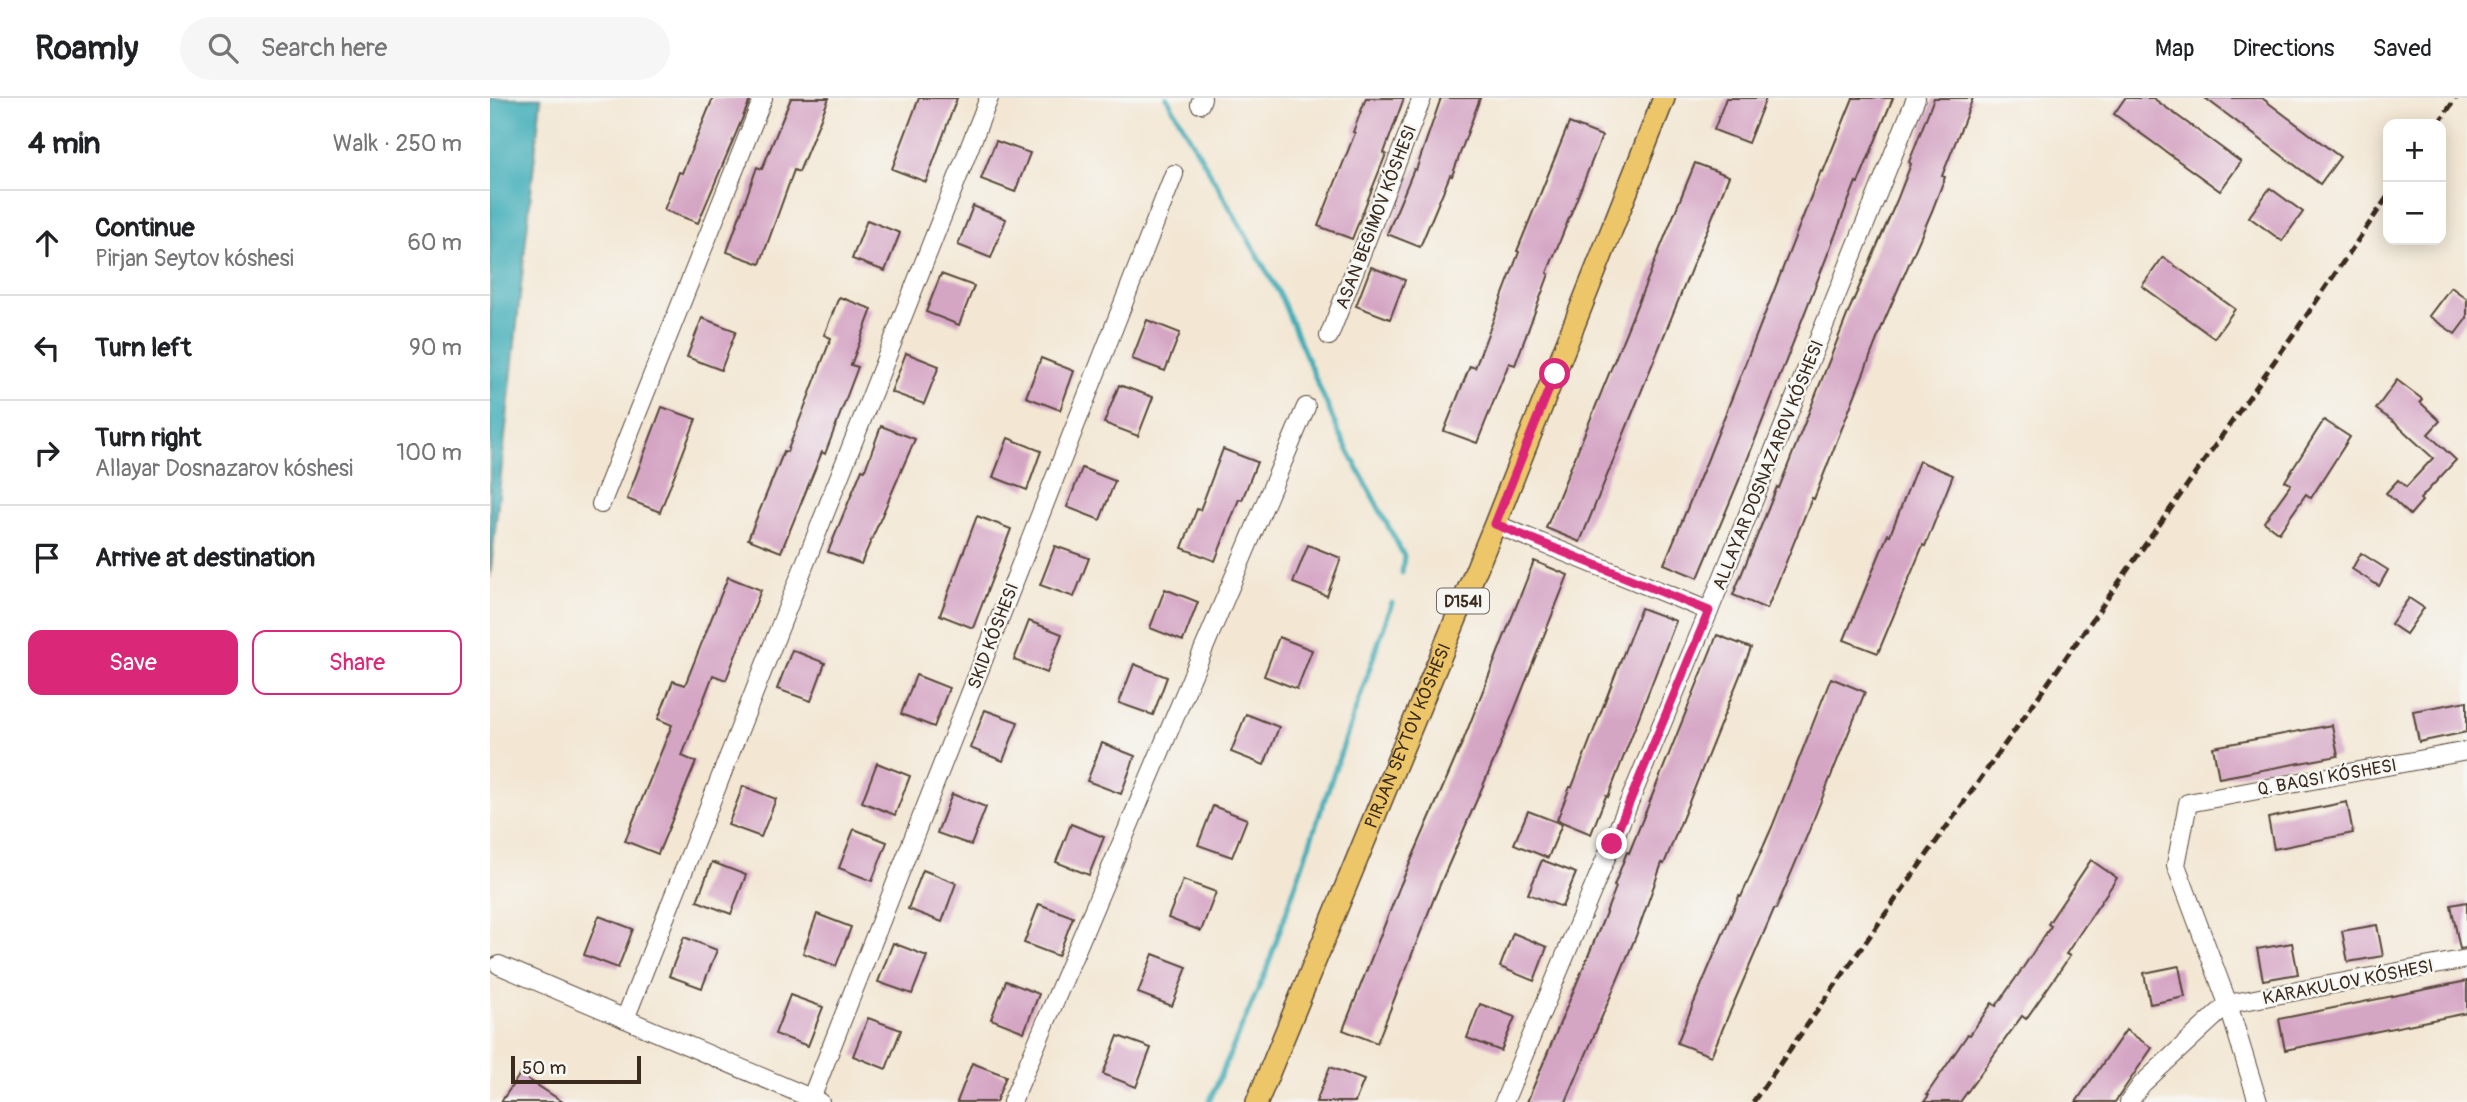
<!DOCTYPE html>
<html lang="en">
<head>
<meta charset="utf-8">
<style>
	body { margin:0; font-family:Pangolin,sans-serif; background:#f6f6f6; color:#202124 }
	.controls { position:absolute; right:21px; top:21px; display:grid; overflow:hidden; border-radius:14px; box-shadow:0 4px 18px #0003 }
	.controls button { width:63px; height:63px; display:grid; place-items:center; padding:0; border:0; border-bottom:2px solid #e0e0e0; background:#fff; color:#202124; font:35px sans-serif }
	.scale { position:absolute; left:21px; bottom:18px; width:130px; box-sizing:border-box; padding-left:7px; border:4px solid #3b2a1e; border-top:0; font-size:19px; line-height:24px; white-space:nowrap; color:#3b2a1e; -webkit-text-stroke:5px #f6f6f2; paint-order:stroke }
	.stop { position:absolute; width:21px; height:21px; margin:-16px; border:5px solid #db2777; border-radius:50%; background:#fff }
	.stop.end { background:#db2777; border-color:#fff; box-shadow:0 2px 7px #0008 }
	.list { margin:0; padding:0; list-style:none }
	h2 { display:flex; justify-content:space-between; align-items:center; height:91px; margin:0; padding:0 28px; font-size:30px }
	h2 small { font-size:23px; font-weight:400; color:#757577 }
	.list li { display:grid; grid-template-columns:46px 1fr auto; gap:21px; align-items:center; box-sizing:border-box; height:105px; padding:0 28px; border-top:2px solid #e0e0e0 }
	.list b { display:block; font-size:26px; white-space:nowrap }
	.list p { margin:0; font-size:23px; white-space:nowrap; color:#757577 }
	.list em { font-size:23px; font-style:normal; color:#757577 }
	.actions { display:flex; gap:14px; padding:21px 28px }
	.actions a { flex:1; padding:16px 0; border:2px solid #db2777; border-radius:14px; text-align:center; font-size:24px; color:#db2777 }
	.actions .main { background:#db2777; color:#fff }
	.icon { flex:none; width:38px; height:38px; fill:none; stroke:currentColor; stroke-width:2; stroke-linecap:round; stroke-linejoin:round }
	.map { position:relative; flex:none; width:1977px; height:1004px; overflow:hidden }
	header { display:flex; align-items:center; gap:42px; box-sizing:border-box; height:98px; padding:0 35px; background:#fff; border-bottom:2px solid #e0e0e0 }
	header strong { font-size:33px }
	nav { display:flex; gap:38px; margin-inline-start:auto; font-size:24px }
	.search { width:490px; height:63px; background:#f6f6f6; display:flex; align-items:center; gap:18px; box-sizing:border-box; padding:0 24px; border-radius:38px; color:#757577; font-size:26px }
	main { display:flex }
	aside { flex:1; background:#fff }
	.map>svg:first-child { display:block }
	.water { fill:#3aabb6; stroke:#3a6a6a; stroke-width:2 }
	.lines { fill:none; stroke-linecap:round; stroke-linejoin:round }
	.stream { stroke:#3aabb6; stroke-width:5 }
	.building { fill:#d5a5c4 }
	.minor-casing { stroke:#574639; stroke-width:20 }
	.major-casing { stroke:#574639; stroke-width:24 }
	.minor { stroke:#fff; stroke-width:18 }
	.major { stroke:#ecc669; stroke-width:21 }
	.rail { stroke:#3b2a1e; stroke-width:5; stroke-dasharray:10 5; stroke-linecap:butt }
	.route { stroke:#db2777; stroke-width:9 }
	.labels { text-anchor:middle; stroke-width:5; stroke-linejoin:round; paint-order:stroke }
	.shield { fill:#f6f6f2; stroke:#73675e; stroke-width:2 }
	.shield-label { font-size:16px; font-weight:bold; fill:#3b2a1e }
	.street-label { font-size:18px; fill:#3b2a1e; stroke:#f6f6f2 }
</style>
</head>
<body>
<header>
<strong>Roamly</strong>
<div class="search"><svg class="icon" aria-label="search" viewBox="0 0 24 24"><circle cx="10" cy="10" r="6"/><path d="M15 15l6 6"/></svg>Search here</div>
<nav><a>Map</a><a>Directions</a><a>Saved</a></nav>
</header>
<main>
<aside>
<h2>4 min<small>Walk · 250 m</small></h2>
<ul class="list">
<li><svg class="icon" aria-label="ahead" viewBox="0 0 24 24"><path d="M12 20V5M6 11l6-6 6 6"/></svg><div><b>Continue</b><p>Pirjan Seytov kóshesi</p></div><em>60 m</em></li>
<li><svg class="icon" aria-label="left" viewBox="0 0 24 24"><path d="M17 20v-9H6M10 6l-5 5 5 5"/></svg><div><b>Turn left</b></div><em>90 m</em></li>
<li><svg class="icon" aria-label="right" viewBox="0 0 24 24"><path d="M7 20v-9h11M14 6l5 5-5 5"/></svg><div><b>Turn right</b><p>Allayar Dosnazarov kóshesi</p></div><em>100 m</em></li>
<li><svg class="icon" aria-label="arrive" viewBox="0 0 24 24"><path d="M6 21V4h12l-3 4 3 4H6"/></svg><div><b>Arrive at destination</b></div></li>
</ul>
<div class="actions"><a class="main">Save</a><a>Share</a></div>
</aside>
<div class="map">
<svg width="1977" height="1004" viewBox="0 0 1977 1004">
	<rect width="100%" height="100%" fill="#f6f6f2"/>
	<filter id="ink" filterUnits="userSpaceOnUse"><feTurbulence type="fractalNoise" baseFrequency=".0143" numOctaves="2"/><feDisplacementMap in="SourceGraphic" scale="14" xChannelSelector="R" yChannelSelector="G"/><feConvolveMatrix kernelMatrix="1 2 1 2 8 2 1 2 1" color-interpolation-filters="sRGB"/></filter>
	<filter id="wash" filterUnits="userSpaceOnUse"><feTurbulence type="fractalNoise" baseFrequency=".00686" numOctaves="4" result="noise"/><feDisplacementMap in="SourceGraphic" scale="28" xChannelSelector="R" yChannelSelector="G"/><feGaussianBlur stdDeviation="1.57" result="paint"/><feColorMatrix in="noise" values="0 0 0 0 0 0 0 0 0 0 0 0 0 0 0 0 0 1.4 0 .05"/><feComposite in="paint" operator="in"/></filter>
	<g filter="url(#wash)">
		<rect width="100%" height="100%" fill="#f3e7d4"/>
		<path class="water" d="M 0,0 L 51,0 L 0,480 Z"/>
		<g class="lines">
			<g class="stream">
				<path d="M 677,0 L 789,195 L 849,335 L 914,458 L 912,475"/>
				<path d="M 719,1004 L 776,873 L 902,505"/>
			</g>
		</g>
		<g id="blocks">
			<g class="building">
				<path d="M 223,0 L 261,0 L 208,125 L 174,112 L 189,74 L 192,75 Z"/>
				<path d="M 301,0 L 339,0 L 309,74 L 304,72 L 270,166 L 237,154 L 267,69 L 272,71 Z"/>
				<path d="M 429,0 L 467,0 L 436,84 L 402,71 Z"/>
				<path d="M 876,0 L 914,0 L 894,55 L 896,56 L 862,141 L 828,128 L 865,35 L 863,34 Z"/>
				<path d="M 951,0 L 990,0 L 962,78 L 960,77 L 930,149 L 897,136 L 924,71 L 926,72 Z"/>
				<path d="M 1236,0 L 1276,0 L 1258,45 L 1224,32 Z"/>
				<path d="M 1363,0 L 1403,0 L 1368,85 L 1366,84 L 1252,375 L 1208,480 L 1174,466 L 1217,363 L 1331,73 L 1333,74 Z"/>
				<path d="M 1444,0 L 1483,0 L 1452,78 L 1455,79 L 1442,113 L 1395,221 L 1324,401 L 1322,400 L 1277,511 L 1243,497 L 1287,389 L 1289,390 L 1360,210 L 1407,102 L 1421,66 L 1419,64 Z"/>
				<path d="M 1635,0 L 1663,0 L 1751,64 L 1730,93 L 1624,16 Z"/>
				<path d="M 1715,0 L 1772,0 L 1850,59 L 1830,86 Z"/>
				<path d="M 1079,25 L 1112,38 L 1057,175 L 1059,176 L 1025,267 L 1019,265 L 987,345 L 954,333 L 980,268 L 985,270 L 1029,154 L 1027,153 Z"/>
				<path d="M 506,43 L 540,55 L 525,94 L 491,81 Z"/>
				<path d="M 1205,65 L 1239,78 L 1090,444 L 1056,430 Z"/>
				<path d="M 1780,90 L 1813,114 L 1792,143 L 1759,119 Z"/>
				<path d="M 483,108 L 516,121 L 501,160 L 468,147 Z"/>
				<path d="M 377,122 L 410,135 L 395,173 L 362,161 Z"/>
				<path d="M 1673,159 L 1745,211 L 1724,240 L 1652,188 Z"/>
				<path d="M 881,169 L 915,182 L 900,221 L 866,208 Z"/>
				<path d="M 451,176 L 484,188 L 469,227 L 436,214 Z"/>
				<path d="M 1961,189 L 1977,201 L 1977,220 L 1965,236 L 1939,218 Z"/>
				<path d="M 349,199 L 382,211 L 361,267 L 368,269 L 335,356 L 332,354 L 291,454 L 258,441 L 294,353 L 297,354 L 320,295 L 341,240 L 334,237 Z"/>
				<path d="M 212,220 L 246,233 L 231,272 L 197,259 Z"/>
				<path d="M 657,222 L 690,235 L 675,273 L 642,261 Z"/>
				<path d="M 416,255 L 449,268 L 434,306 L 401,294 Z"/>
				<path d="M 551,260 L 584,273 L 570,312 L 536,299 Z"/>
				<path d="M 1907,282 L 1932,301 L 1930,304 L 1950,323 L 1938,336 L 1966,362 L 1930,401 L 1932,403 L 1920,417 L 1896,395 L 1908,382 L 1916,389 L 1943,360 L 1905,325 L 1886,311 Z"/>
				<path d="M 629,287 L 663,299 L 648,338 L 614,325 Z"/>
				<path d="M 172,309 L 206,321 L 170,414 L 137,401 Z"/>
				<path d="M 1834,322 L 1860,339 L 1821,400 L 1816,396 L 1789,435 L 1774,424 L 1801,386 L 1795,383 Z"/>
				<path d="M 391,328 L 425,341 L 371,466 L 338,454 L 372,371 L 375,372 Z"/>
				<path d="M 518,340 L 551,353 L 537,392 L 503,379 Z"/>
				<path d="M 733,351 L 767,364 L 752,402 L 749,401 L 725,463 L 692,450 L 707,411 L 710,412 Z"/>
				<path d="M 1429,363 L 1463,377 L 1435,448 L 1433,447 L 1388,555 L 1354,542 L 1398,436 L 1400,437 Z"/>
				<path d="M 592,370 L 625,383 L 610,422 L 577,409 Z"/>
				<path d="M 487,418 L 521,431 L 483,530 L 450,517 Z"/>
				<path d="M 818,447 L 851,460 L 837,498 L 803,485 Z"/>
				<path d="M 565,448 L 599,460 L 584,499 L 550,487 Z"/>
				<path d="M 1871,455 L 1898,472 L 1889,488 L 1862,471 Z"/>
				<path d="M 1044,463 L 1078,477 L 1008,653 L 945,798 L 887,945 L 853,932 L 910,788 L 973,643 Z"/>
				<path d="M 238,479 L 271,492 L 236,582 L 223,577 L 192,658 L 206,664 L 168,756 L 135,743 L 182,627 L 168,621 L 183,583 L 195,587 Z"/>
				<path d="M 675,491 L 708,504 L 693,543 L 660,530 Z"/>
				<path d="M 1919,500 L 1934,510 L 1916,536 L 1901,526 Z"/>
				<path d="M 1151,510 L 1186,523 L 1118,699 L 1116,698 L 1101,736 L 1067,722 L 1080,689 L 1082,689 Z"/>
				<path d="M 539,523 L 572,536 L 557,575 L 524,562 Z"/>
				<path d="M 1227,537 L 1261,550 L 1174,766 L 1172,765 L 1146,838 L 1076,1004 L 1037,1004 L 1111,827 L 1126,789 L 1124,788 L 1137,754 L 1139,755 Z"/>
				<path d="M 789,539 L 822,552 L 807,591 L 774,578 Z"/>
				<path d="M 302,552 L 335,565 L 321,603 L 287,591 Z"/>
				<path d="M 644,566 L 677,579 L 663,617 L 629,605 Z"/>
				<path d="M 426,577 L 459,590 L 444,629 L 411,616 Z"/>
				<path d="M 1341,580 L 1375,594 L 1316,740 L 1286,811 L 1284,811 L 1221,958 L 1187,945 L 1249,798 L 1251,799 L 1282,729 Z"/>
				<path d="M 1977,603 L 1977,634 L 1929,644 L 1923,613 Z"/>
				<path d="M 495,612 L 528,624 L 513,663 L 480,650 Z"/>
				<path d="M 756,616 L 789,629 L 774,667 L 741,654 Z"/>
				<path d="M 1842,627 L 1848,658 L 1729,680 L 1723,649 Z"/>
				<path d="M 612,645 L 645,658 L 631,696 L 597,683 Z"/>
				<path d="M 387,665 L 420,678 L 405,717 L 372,704 Z"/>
				<path d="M 253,688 L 286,701 L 271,739 L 238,727 Z"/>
				<path d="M 462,696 L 496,709 L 481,747 L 447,735 Z"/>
				<path d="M 1857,704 L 1863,735 L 1784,751 L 1778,720 Z"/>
				<path d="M 723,708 L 757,721 L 742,759 L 708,747 Z"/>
				<path d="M 1038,713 L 1072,726 L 1058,760 L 1024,746 Z"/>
				<path d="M 581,726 L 614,739 L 599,777 L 566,764 Z"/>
				<path d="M 364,731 L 397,744 L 382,783 L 349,770 Z"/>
				<path d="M 1052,762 L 1086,775 L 1072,809 L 1038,796 Z"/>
				<path d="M 1601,762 L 1627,780 L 1576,856 L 1580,858 L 1536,921 L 1532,918 L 1470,1004 L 1434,1004 L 1439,997 L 1437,996 L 1478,936 L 1480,937 L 1502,905 L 1506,908 L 1530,874 L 1561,828 L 1558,826 Z"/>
				<path d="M 222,764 L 256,777 L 241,816 L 207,803 Z"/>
				<path d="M 433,772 L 466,785 L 452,824 L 418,811 Z"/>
				<path d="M 693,782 L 726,794 L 711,833 L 678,820 Z"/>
				<path d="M 1977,804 L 1977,850 L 1970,851 L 1961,807 Z"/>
				<path d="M 549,806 L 583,819 L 568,858 L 534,845 Z"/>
				<path d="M 327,816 L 361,829 L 346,868 L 313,855 Z"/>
				<path d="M 109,818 L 143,831 L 128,870 L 94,857 Z"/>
				<path d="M 1887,827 L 1893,858 L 1858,864 L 1852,833 Z"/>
				<path d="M 1023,835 L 1057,849 L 1044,883 L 1010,869 Z"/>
				<path d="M 194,839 L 227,852 L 212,890 L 179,878 Z"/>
				<path d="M 403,845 L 437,858 L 422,896 L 388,884 Z"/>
				<path d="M 1802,845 L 1808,876 L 1773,882 L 1767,851 Z"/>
				<path d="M 663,856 L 697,869 L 682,908 L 648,895 Z"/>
				<path d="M 1689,868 L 1695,899 L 1660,906 L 1654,875 Z"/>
				<path d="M 516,883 L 549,896 L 534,934 L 501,921 Z"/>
				<path d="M 1977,883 L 1977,915 L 1795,952 L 1789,921 Z"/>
				<path d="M 300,897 L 333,909 L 318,948 L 285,936 Z"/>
				<path d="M 990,906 L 1025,919 L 1011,953 L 977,940 Z"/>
				<path d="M 378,920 L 411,932 L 396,971 L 363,958 Z"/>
				<path d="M 1636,932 L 1662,950 L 1642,979 L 1625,1004 L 1586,1004 Z"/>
				<path d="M 628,938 L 661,950 L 646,989 L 613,976 Z"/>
				<path d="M 482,965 L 516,978 L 506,1004 L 467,1004 Z"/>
				<path d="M 840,969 L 874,982 L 865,1004 L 826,1004 Z"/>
				<path d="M 30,976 L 73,1004 L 11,1004 Z"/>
			</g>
		</g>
	</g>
	<g filter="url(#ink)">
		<use href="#blocks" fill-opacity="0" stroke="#574639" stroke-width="2"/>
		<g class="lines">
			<defs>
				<g id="minor">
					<path d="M 710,6 L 712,0"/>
					<path d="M 839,238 L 932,0"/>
					<path d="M 111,406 L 273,0"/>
					<path d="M 1005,426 L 1219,513"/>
					<path d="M 9,867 L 330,1004"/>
					<path d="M 135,921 L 499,0"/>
					<path d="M 321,1001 L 684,76"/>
					<path d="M 522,1004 L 816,309"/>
					<path d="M 1014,1004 L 1219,513 L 1426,0"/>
					<path d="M 1639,1004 L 1652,986 L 1738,906 L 1977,861"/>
					<path d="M 1768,1004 L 1738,906 L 1686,767 L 1698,705 L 1977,653"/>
				</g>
				<g id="major">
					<path id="s1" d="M 767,1004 L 1005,426 L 1174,0"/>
				</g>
			</defs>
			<use href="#minor" class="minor-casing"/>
			<use href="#major" class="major-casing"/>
			<use href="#minor" class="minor"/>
			<use href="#major" class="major"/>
			<g class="rail">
				<path d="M 1948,26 L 1966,0"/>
				<path d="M 1263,1004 L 1819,214 L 1898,98"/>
			</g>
		</g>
	</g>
	<g class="lines" filter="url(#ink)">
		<path class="route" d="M 1065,276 L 1005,426 L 1219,513 L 1122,746"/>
	</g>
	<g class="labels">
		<rect class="shield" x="947" y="490.5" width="52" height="25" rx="5"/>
		<g class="shield-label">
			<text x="973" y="509">D154l</text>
		</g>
		<g class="street-label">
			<text transform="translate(886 119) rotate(-69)" y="6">ASAN BEGIMOV KÓSHESI</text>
			<text transform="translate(1278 367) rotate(-68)" y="6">ALLAYAR DOSNAZAROV KÓSHESI</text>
			<text transform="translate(503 538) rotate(-69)" y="6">SKID KÓSHESI</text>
			<text dy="6" stroke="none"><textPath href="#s1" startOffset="396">PIRJAN SEYTOV KÓSHESI</textPath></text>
			<text transform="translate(1837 679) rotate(-10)" y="6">Q. BAQSI KÓSHESI</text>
			<text transform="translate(1858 884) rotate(-11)" y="6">KARAKULOV KÓSHESI</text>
		</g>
	</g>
</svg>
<div class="controls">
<button>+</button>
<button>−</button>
</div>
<div class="scale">50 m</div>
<div class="stop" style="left:1065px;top:276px"></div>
<div class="stop end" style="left:1122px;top:746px"></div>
</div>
</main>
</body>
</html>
